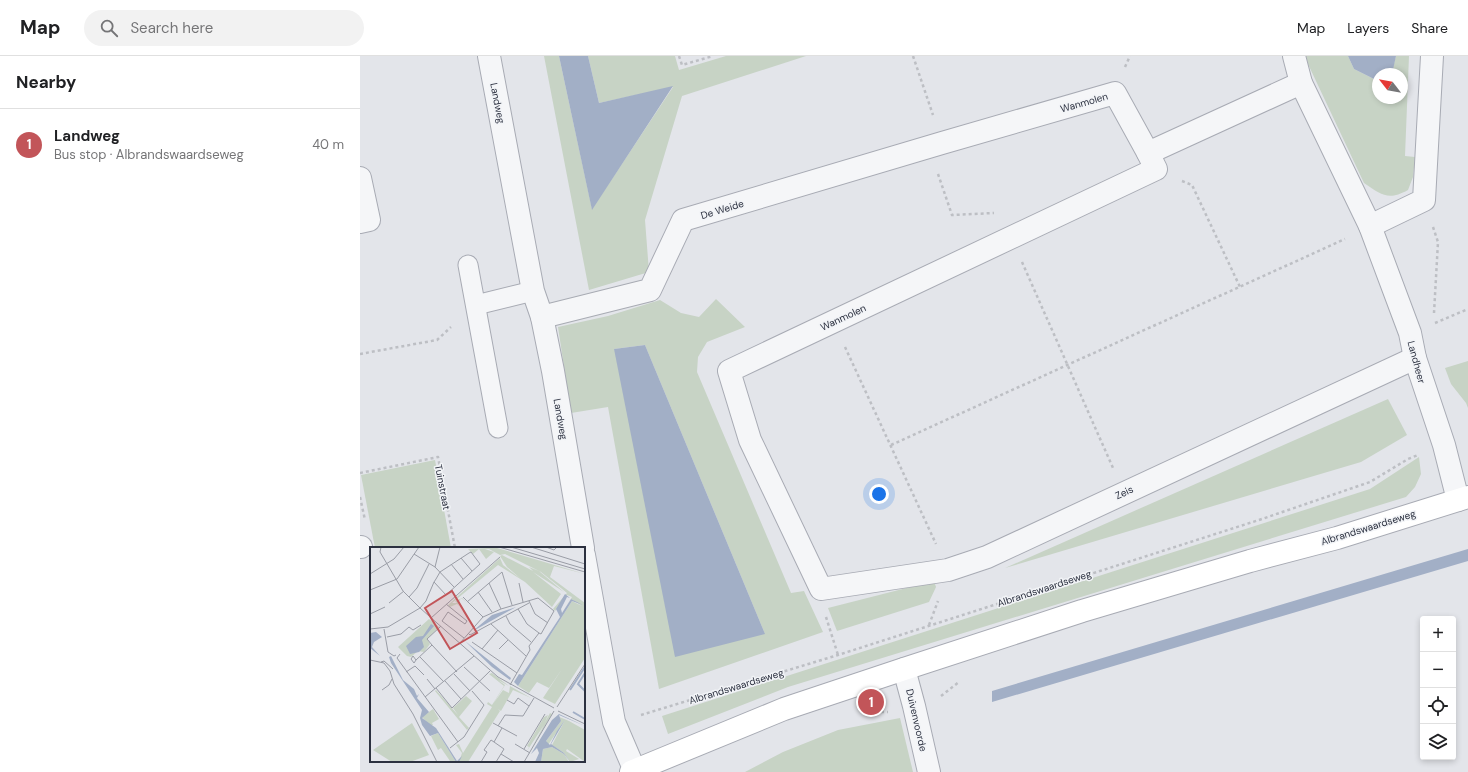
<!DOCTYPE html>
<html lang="en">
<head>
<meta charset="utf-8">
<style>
	body { margin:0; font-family:"DM Sans",sans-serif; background:#f2f2f2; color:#202124 }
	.controls { position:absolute; right:12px; bottom:12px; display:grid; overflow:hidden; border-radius:4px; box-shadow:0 2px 6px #0003 }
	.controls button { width:36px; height:36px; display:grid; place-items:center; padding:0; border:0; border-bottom:1px solid #e0e0e0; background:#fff; color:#202124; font:20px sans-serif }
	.compass { position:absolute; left:1012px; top:12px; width:36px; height:36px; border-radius:50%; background:#fff; box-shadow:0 2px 6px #0003; rotate:301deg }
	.you { position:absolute; left:519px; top:438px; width:14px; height:14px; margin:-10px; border:3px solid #fff; border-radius:50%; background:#1a73e8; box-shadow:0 0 0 6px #1a73e833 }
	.badge { display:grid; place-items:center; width:26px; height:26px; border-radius:50%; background:#c25559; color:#fff; font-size:13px; font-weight:700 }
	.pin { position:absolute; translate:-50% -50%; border:2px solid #fff; box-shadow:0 1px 4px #0006 }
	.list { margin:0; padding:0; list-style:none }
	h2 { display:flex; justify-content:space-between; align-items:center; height:52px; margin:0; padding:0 16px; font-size:17px }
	h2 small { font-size:13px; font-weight:400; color:#757577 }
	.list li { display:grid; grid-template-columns:26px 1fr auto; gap:12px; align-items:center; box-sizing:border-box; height:72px; padding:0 16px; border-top:1px solid #e0e0e0 }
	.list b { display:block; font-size:15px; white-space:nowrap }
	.list p { margin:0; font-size:13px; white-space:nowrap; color:#757577 }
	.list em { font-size:13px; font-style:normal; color:#757577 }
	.icon { flex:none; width:22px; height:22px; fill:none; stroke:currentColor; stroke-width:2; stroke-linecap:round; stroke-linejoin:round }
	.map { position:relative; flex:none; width:1108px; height:716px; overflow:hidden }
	header { display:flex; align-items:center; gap:24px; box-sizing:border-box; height:56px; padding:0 20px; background:#fff; border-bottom:1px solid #e0e0e0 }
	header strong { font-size:19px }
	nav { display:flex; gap:22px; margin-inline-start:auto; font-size:14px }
	.search { width:280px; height:36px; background:#f2f2f2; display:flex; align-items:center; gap:10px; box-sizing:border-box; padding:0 14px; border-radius:22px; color:#757577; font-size:15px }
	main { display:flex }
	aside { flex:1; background:#fff }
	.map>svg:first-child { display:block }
	.green { fill:#c7d3c5; fill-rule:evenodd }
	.water { fill:#a2afc6 }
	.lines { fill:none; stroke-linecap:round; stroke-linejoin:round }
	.lane-casing { stroke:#a8abb4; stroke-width:21 }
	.street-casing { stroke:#a8abb4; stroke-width:24 }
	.secondary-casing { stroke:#a8abb4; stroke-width:24 }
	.path { stroke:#bdbfc4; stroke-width:2.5; stroke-dasharray:3 3; stroke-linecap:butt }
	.lane { stroke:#f5f6f8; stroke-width:19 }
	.street { stroke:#f5f6f8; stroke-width:22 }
	.secondary { stroke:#fff; stroke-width:22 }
	.labels { text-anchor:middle; stroke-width:3; stroke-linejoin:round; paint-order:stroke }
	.street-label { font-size:10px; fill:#2c3140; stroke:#f2f4f7 }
	.inset-river { fill:none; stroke:#a2afc6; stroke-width:2 }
	.inset-road { fill:none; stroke:#9a9da6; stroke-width:1 }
	.view { fill:#c25559; fill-opacity:0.15; stroke:#c25559; stroke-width:2 }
	.inset-edge { fill:none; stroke:#2c3140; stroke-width:2 }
</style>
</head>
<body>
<header>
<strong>Map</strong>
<div class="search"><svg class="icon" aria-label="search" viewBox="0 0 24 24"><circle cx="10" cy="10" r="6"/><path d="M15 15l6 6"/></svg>Search here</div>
<nav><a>Map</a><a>Layers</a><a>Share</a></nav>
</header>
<main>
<aside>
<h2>Nearby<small></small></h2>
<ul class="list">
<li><span class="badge">1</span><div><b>Landweg</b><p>Bus stop · Albrandswaardseweg</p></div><em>40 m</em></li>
</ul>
</aside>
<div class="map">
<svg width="1108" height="716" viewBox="0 0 1108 716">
	<rect width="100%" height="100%" fill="#e3e5ea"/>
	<g class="green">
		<path d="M 184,0 L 199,0 L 232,153 L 313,31 L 239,47 L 228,0 L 315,0 L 319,14 L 366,0 L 446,0 L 322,40 L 285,164 L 289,216 L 229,234 Z"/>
		<path d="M 946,0 L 988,0 L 994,13 L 1018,25 L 1018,42 L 1042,42 L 1042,18 L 1031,18 L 1036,0 L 1049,0 L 1045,100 L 1055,101 L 1053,121 L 1048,134 C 1028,145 1022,139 1004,127 L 948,8 Z"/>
		<path d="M 356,243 L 385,271 L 347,286 L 338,301 L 337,316 L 431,537 L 444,535 L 463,576 L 299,633 L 248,351 L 211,357 L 198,271 L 248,260 L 300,244 L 321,257 L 339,261 ZM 285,289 L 405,578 L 254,293 Z"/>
		<path d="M 1108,305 L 1108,352 L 1106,347 L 1091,328 L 1085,312 Z"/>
		<path d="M 1028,343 L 1047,379 L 1001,406 L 645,512 Z"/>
		<path d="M 1059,401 L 1061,418 L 1055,431 L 1046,441 L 428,631 L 308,678 L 302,660 L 1010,433 Z"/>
		<path d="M 75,404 L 91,492 L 15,492 L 1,419 Z"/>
		<path d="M 574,525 L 576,531 L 569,546 L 477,575 L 468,552 Z"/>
		<path d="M 540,662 L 553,716 L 385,716 L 423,696 L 478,674 Z"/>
	</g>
	<g class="water">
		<path d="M 199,0 L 228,0 L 239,47 L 313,30 L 232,154 Z"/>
		<path d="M 988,0 L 1036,0 L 1032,18 L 1018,18 L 1018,25 L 994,13 Z"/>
		<path d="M 285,289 L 405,578 L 315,601 L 254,293 Z"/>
		<path d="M 1108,493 L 1108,505 L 632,646 L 632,635 Z"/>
	</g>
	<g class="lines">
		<defs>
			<g id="lane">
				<path d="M 108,209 L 138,372"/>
				<path d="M 116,249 L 173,235"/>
			</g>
			<g id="street">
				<path d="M 129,0 L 173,235 L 182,261 L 193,315 L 223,492"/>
				<path d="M 934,0 L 941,27 L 1010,170 L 1050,277 L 1055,302 L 1084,389 L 1098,444"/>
				<path d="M 788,97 L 941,27"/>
				<path d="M 0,122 L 9,164 L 0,166"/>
				<path d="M 1010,170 L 1064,144 L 1072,0"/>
				<path d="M 182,261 L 290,234 L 323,164 L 582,87 L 755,37 L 788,97 L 796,113 L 369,315 L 390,384 L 461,533 L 588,514 L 627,501 L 1055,302"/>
				<path d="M 0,491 L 1,491"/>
				<path d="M 224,499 L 254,666 L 275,715"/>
				<path d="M 544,613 L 554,650 L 569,716"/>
			</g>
			<path id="secondary" d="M 271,716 L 424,653 L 544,613 L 722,555 L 890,505 L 977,482 L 1108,441"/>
		</defs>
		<use href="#lane" class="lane-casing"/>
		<use href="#street" class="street-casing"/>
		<use href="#secondary" class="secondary-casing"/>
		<g class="path">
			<path d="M 319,0 L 322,9 L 353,0"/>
			<path d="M 553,0 L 573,59"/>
			<path d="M 765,11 L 770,0"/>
			<path d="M 578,118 L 592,159 L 634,157"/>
			<path d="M 822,125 L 832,129 L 880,231"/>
			<path d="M 1073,171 L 1078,186 L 1074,257"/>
			<path d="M 662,206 L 753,412"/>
			<path d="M 1075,267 L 1108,253"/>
			<path d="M 485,291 L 576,488"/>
			<path d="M 0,298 L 77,284 L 91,271"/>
			<path d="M 531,389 L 985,183"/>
			<path d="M 0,417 L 78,401 L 95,492"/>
			<path d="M 0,441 L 5,464"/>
			<path d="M 466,561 L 478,599"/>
			<path d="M 569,569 L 578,545"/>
			<path d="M 581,640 L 599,626"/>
			<path d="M 509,656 L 528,656"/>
			<path d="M 281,659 L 478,599 L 899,464 L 1010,426 L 1048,403 L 1058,399"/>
		</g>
		<use href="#lane" class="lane"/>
		<use href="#street" class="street"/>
		<use href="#secondary" class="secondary"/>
	</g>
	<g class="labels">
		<g class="street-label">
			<text transform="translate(724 46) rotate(-16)" y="4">Wanmolen</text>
			<text transform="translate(138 47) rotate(79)" y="4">Landweg</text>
			<text transform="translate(362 153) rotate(-17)" y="4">De Weide</text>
			<text transform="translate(483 261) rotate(-25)" y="4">Wanmolen</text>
			<text transform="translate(1057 306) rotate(75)" y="4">Landheer</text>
			<text transform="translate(201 363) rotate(80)" y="4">Landweg</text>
			<text transform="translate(83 431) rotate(79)" y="4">Tuinstraat</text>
			<text transform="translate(764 436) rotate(-25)" y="4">Zeis</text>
			<text transform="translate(1008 471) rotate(-17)" y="4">Albrandswaardseweg</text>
			<text transform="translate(684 532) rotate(-18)" y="4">Albrandswaardseweg</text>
			<text transform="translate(376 630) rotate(-17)" y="4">Albrandswaardseweg</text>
			<text transform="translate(557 664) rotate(77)" y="4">Duivenvoorde</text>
		</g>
	</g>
	<g transform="translate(10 491)">
		<rect width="215" height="215" fill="#e3e5ea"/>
		<path d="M 98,1 L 127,1 L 215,27 L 184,19 L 180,30 L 215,56 L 215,111 L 185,157 L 173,151 L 192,122 L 179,141 L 167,135 L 159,146 L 148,139 L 202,54 L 212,59 L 201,52 L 192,66 L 202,50 L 197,48 L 185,64 L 183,62 L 197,46 L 171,25 L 135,7 L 130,8 L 119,2 ZM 98,2 L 115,2 L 124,5 L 116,12 L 109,2 L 103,7 ZM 132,8 L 163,24 L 159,20 L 169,24 L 194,45 L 163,25 L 191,47 L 182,60 L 155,35 L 128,18 L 82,56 L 87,56 L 85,54 L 92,51 L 97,56 L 91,51 L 88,57 L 95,64 L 87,57 L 80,60 L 78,58 L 130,11 L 133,18 L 151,32 L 137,20 L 130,9 ZM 59,72 L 69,80 L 57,92 L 60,97 L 54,105 L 48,104 L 41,110 L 37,109 L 28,100 ZM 122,126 L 139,139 L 128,133 L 135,138 L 123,157 L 133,143 L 139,146 L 140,139 L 161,151 L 143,143 L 131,164 L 128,162 L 130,164 L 98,215 L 89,215 L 92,206 L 86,198 L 89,197 L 93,206 L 122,160 L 117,157 L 118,155 L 122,158 L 134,139 L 119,127 ZM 66,143 L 88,168 L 83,161 L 96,149 L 102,154 L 89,170 L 99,181 L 97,183 L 65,144 ZM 63,162 L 69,172 L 62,176 L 63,178 L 59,178 L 52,170 ZM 180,166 L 182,167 L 160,204 L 174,178 L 157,204 L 159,200 L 157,199 L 174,170 L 178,168 L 175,175 ZM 187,169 L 199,174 L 215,183 L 215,215 L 197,202 L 196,204 L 209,212 L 200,215 L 194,206 L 182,198 L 195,173 L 178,198 L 176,194 L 191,174 ZM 42,176 L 59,208 L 40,215 L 22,215 L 3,203 ZM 68,186 L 86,215 L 80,214 L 71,201 L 68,203 L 61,189 ZM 182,200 L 194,207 L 199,215 L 171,215 L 173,202 Z" fill="#c7d3c5"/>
		<path d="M 195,47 L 200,51 L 197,50 L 191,62 L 192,66 L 201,52 L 213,58 L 202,54 L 148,139 L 144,135 L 149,127 L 152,128 L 190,70 L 186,62 ZM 146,60 L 105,83 L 104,83 L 122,68 ZM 61,77 L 64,79 L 52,93 L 54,100 L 49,105 L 40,107 L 36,99 L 46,90 L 53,89 ZM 6,85 L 12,90 L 4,95 L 2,100 L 10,109 L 0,101 L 0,86 ZM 95,94 L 141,131 L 140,133 L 122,120 ZM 21,109 L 33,133 L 44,142 L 47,149 L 49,147 L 47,151 L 59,165 L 52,171 L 66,181 L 87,214 L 92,209 L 89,215 L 86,215 L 68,186 L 60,189 L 52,178 L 50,171 L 52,163 L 21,116 L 19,110 ZM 189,167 L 215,179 L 189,168 L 191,174 L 176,194 L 180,198 L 187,184 L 195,173 L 181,197 L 194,206 L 200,215 L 194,207 L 182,200 L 173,202 L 171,215 L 165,215 L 169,206 L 167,201 L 161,207 L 182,173 Z" fill="#a2afc6"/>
		<path class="inset-river" d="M 215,126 L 208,137 L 215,144M 200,143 L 215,120M 203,165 L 215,172"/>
		<path class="inset-road" d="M 11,0 L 10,5 L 33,44 L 50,61 L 128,130 L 184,161M 129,0 L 215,25M 141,0 L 215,22M 161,0 L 215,17M 176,0 L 184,3 L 187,0M 44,7 L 65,20 L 84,40M 91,11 L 102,24M 81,17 L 93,32M 65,20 L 70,0M 0,27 L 24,12 L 34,0M 119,36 L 131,62M 149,36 L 153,55M 0,43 L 27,32 L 49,0M 108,45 L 122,65M 39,50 L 47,41 L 59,17M 93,50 L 113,70M 159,54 L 165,67 L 178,76M 97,55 L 132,25 L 142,58M 19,56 L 34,44M 76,57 L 97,74 L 95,77 L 78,65 L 72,74 L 94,91M 148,62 L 157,77 L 169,86M 0,67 L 15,60M 136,69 L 140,77 L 161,95M 61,71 L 130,10M 121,77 L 156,109M 0,82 L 18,80 L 50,61 L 56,54 L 58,49 L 64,35 L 66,32 L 70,25 L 99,6 L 101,5 L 110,17 L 76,48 L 64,35M 14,82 L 18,105 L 24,109 L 26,108M 98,86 L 100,88 L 159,56M 17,90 L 31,87 L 39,80 L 43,83 L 51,78M 102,95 L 147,126M 90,96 L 113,70 L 131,62 L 168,51 L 184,64 L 171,87 L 169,86 L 159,99 L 160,103 L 140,138M 62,98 L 87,125M 112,102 L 128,83M 129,102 L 138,93M 30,107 L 27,111 L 88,195M 43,109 L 46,113 L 44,116 L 41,112 ZM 50,110 L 74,135M 0,113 L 14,116 L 20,124 L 24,137 L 43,167 L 67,215M 46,113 L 62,98 L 57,92 L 71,79M 11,115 L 14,114 L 23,122M 94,120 L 120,144M 36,125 L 45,119 L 54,128M 84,127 L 100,144M 57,132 L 65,142M 75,134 L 91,152M 66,141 L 82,161 L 120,124M 12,143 L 19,138 L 22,132M 55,150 L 104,109M 137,153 L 144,157 L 148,151 L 159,159M 187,160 L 215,117M 188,164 L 215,177M 123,176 L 147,189M 128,179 L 135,168 L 153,169 L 164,151M 124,195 L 134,202 L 126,215M 145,197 L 160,206M 80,201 L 94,190 L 114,158 L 102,144M 154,202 L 175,167M 131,207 L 144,215M 111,215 L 117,205 L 114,203 L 121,193 L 124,195 L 132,181M 154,215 L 184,164"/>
		<path class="view" d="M 82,44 L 107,86 L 80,102 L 55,61 Z"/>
		<rect width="215" height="215" class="inset-edge"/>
	</g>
</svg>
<div class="controls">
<button>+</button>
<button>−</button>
<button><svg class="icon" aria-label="locate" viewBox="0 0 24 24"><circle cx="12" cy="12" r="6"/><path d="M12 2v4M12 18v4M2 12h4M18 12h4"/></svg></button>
<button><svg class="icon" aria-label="layers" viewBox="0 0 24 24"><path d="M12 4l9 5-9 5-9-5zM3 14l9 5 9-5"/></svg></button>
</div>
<svg class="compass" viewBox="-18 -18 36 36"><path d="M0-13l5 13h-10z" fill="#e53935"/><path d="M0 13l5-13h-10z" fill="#757577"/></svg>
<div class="you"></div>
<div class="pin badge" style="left:511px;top:646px">1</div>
</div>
</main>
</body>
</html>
